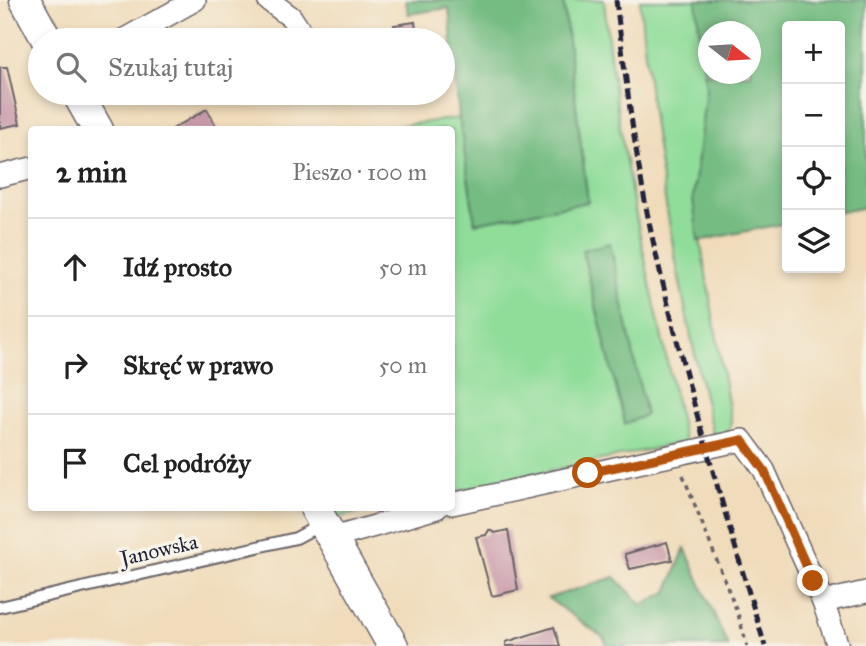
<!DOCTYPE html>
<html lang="pl">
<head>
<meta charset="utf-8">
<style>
	body { margin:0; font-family:"IM FELL Great Primer",serif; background:#f2f2f2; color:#222 }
	.controls { position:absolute; right:21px; top:21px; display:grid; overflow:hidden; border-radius:7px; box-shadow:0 4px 10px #0003 }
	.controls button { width:63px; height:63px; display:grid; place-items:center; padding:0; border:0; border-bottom:2px solid #e0e0e0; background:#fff; color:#222; font:35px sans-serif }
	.compass { position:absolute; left:698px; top:21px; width:63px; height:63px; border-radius:50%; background:#fff; box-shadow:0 4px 10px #0003; rotate:107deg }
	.stop { position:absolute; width:21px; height:21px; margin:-16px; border:5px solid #b45309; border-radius:50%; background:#fff }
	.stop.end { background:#b45309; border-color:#fff; box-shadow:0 2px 7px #0008 }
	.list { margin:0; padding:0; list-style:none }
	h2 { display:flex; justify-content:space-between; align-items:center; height:91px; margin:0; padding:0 28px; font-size:30px }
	h2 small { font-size:23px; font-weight:400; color:#767676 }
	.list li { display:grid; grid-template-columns:46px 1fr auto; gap:21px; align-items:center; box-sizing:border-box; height:98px; padding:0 28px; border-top:2px solid #e0e0e0 }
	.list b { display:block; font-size:26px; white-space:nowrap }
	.list em { font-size:23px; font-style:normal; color:#767676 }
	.icon { flex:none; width:38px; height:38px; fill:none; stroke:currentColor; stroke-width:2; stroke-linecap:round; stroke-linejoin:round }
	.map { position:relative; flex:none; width:866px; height:646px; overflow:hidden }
	.search { position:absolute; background:#fff; box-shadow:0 4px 10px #0003; left:28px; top:28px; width:427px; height:77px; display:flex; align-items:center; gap:18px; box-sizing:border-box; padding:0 24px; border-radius:38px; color:#767676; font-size:26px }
	.panel { position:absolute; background:#fff; box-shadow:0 4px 10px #0003; left:28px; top:126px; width:427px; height:385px; border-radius:7px }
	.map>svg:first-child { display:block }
	.green { fill:#90dd9a; stroke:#59806a; stroke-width:2 }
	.forest { fill:#74bc82; stroke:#4b6f5e; stroke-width:2; fill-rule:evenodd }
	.building { fill:#c798a8 }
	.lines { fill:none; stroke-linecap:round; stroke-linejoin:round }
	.lane-casing { stroke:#6a6367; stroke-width:14 }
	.street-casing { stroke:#6a6367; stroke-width:24 }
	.secondary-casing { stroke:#6a6367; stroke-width:33 }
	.path { stroke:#6a6367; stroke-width:3.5; stroke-dasharray:5 5; stroke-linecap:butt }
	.lane { stroke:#fff; stroke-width:10 }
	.street { stroke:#fff; stroke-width:21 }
	.secondary { stroke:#fff; stroke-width:30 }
	.rail { stroke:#22223b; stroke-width:5; stroke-dasharray:10 5; stroke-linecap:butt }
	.route { stroke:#b45309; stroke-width:9 }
	.labels { text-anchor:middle; stroke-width:7; stroke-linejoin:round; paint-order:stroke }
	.street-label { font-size:21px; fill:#22223b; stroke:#f7f3e8 }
</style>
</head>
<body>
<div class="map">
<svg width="866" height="646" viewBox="0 0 866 646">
	<rect width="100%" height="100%" fill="#f7f3e8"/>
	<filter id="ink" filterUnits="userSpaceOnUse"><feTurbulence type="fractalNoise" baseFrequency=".0143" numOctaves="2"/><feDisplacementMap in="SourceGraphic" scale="14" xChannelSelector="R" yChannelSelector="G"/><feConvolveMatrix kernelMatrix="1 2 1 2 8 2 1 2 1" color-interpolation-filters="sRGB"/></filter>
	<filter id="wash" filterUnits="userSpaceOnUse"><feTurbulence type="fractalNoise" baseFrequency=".00686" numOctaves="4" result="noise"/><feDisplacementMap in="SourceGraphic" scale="28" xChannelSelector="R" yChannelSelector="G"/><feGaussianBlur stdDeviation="1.57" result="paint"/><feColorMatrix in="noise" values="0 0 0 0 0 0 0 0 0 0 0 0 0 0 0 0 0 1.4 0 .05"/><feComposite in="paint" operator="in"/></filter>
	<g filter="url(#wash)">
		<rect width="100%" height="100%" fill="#f0dbba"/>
		<g class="green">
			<path d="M 563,0 L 604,0 C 617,149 653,297 685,442 L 452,492 L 452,130 L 366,130 L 459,118 L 475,223 L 588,202 Z"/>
			<path d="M 640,0 L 696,0 L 706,88 L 693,199 L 731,420 L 729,432 L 713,435 C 679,292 652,147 640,0 Z"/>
			<path d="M 333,508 L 383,508 L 338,517 Z"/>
		</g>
		<g class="forest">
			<path d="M 406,0 L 563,0 L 588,202 L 475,223 L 459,118 L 449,8 L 408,14 Z"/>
			<path d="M 696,0 L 866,0 L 866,207 L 840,212 L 840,26 L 787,26 L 787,223 L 698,241 L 693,199 L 706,88 ZM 708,32 L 750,32 L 750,74 L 708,74 Z"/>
			<path d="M 610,243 L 646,415 L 625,424 L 582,250 Z"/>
			<path d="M 685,548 L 728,646 L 607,646 L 604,638 L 548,598 L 615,577 L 642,605 L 667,592 Z"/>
		</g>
		<g id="blocks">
			<g class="building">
				<path d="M 415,22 L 417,40 L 397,40 L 394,25 Z"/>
				<path d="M 0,67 L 7,67 L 20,124 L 0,128 Z"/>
				<path d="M 207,109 L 218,130 L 171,130 Z"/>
				<path d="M 489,530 L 495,533 L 508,530 L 518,590 L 492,596 L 476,537 L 486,535 Z"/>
				<path d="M 667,542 L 672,560 L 630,569 L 625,554 Z"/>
				<path d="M 554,627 L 560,646 L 506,646 L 506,642 Z"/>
			</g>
		</g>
	</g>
	<g filter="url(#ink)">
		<use href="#blocks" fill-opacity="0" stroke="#6a6367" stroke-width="2"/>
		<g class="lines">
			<defs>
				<path id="lane" d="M 0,607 L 296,538 L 322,524"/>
				<g id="street">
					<path d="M 268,0 L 291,17 L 306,40"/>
					<path d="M 123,40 L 195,0"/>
					<path d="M 0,176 L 32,168"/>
					<path d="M 452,504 L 742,440 L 764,470 L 823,602 L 838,646"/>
					<path d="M 333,538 L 437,508"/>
					<path d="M 823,602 L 866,592"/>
				</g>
				<g id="secondary">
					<path d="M 25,0 L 47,40"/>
					<path d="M 77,93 L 98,130"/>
					<path d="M 315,508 L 393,646"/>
				</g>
			</defs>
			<use href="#lane" class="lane-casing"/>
			<use href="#street" class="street-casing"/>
			<use href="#secondary" class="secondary-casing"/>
			<path class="path" d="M 683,475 L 738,614 L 747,646"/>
			<use href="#lane" class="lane"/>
			<use href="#street" class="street"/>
			<use href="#secondary" class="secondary"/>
			<path class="rail" d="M 616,0 C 627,90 638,180 659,267 C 689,395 727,520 765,646"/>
		</g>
	</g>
	<g class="lines" filter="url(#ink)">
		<path class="route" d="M 588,473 L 742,440 L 764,470 L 813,581"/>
	</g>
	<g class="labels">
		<g class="street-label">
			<text transform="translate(159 550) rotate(-13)" y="7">Janowska</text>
		</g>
	</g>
</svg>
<div class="controls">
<button>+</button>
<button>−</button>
<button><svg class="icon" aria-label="locate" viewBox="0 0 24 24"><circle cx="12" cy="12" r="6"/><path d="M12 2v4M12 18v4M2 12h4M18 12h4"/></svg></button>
<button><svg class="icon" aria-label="layers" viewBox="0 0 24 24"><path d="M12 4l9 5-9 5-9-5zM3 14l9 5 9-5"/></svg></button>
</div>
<svg class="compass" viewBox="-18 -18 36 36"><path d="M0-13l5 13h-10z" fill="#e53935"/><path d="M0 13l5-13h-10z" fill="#767676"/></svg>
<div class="stop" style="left:588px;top:473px"></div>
<div class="stop end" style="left:813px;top:581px"></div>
<div class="search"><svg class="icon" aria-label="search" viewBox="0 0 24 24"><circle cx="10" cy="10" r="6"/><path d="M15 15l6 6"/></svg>Szukaj tutaj</div>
<section class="panel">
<h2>2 min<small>Pieszo · 100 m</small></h2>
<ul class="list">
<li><svg class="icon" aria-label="ahead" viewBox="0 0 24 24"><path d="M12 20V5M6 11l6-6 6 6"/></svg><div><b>Idź prosto</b></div><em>50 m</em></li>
<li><svg class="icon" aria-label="right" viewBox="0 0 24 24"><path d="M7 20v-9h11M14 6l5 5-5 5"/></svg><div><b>Skręć w prawo</b></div><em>50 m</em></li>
<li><svg class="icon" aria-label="arrive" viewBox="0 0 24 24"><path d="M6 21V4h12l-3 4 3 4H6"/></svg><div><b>Cel podróży</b></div></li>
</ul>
</section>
</div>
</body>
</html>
